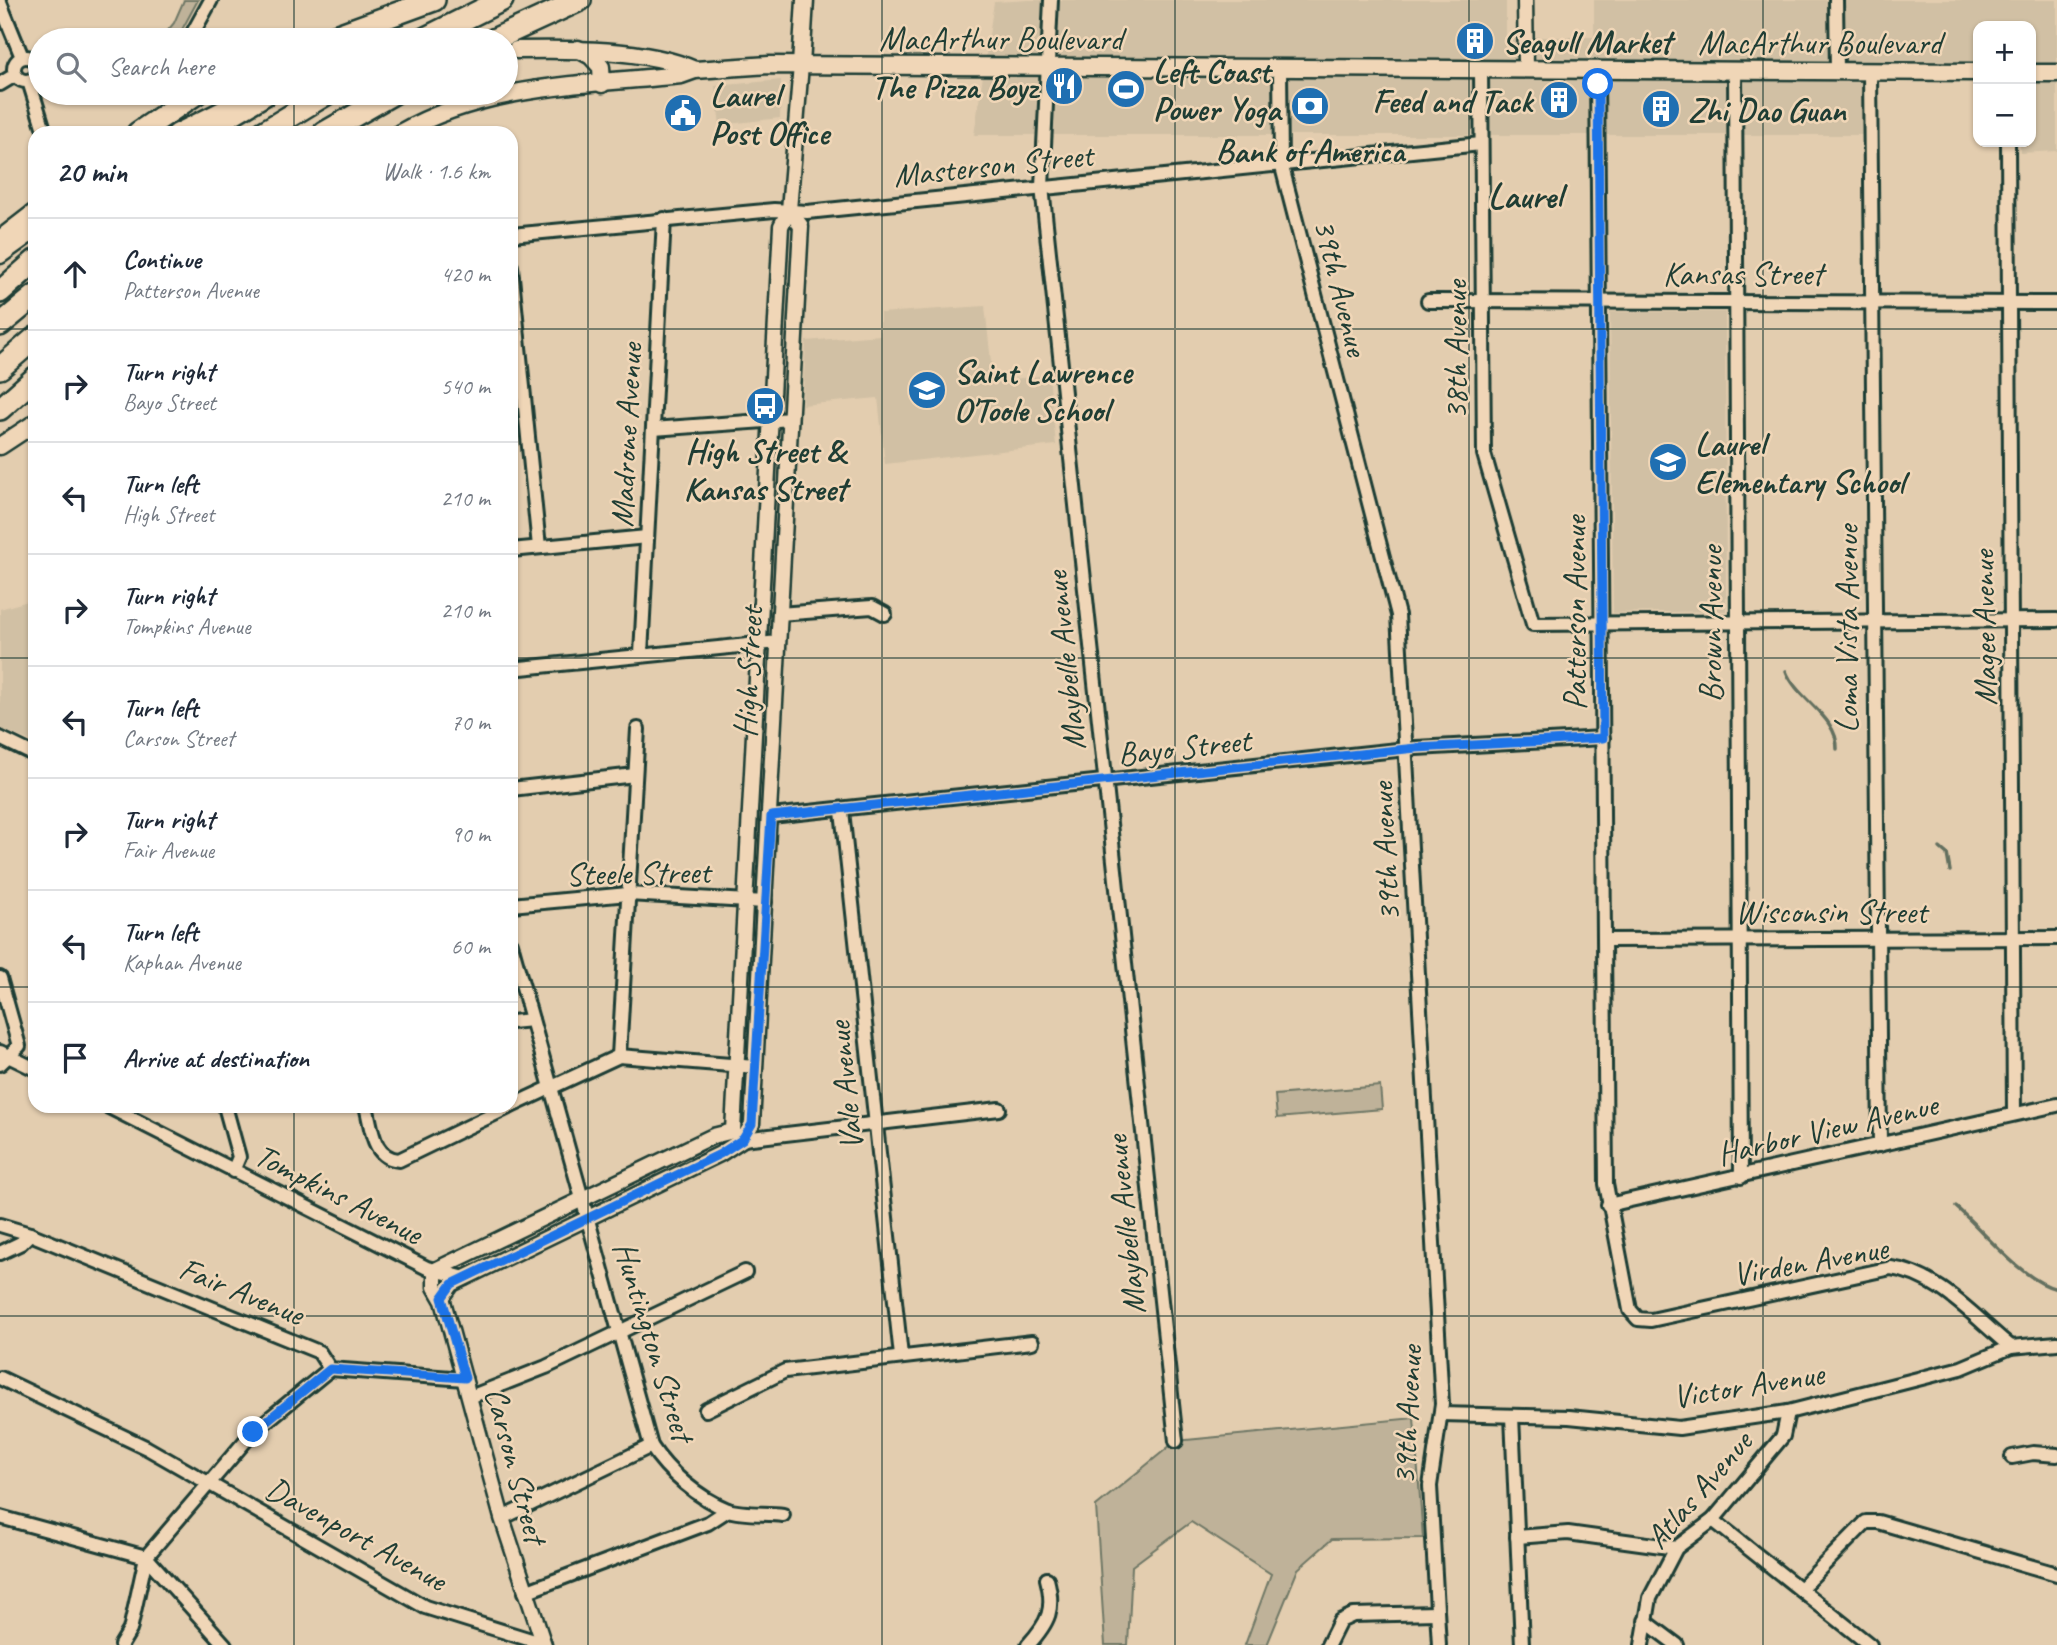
<!DOCTYPE html>
<html lang="en">
<head>
<meta charset="utf-8">
<style>
	body { margin:0; font-family:Caveat,sans-serif; background:#f2f2f3; color:#1f2937 }
	.controls { position:absolute; right:21px; top:21px; display:grid; overflow:hidden; border-radius:14px; box-shadow:0 2px 5px #0004 }
	.controls button { width:63px; height:63px; display:grid; place-items:center; padding:0; border:0; border-bottom:2px solid #e0e1e3; background:#fff; color:#1f2937; font:35px sans-serif }
	.stop { position:absolute; width:21px; height:21px; margin:-16px; border:5px solid #1a73e8; border-radius:50%; background:#fff }
	.stop.end { background:#1a73e8; border-color:#fff; box-shadow:0 2px 7px #0008 }
	.list { margin:0; padding:0; list-style:none }
	h2 { display:flex; justify-content:space-between; align-items:center; height:91px; margin:0; padding:0 28px; font-size:30px }
	h2 small { font-size:23px; font-weight:400; color:#747a83 }
	.list li { display:grid; grid-template-columns:46px 1fr auto; gap:21px; align-items:center; box-sizing:border-box; height:112px; padding:0 28px; border-top:2px solid #e0e1e3 }
	.list b { display:block; font-size:26px; white-space:nowrap }
	.list p { margin:0; font-size:23px; white-space:nowrap; color:#747a83 }
	.list em { font-size:23px; font-style:normal; color:#747a83 }
	.icon { flex:none; width:38px; height:38px; fill:none; stroke:currentColor; stroke-width:2; stroke-linecap:round; stroke-linejoin:round }
	.map { position:relative; flex:none; width:2057px; height:1645px; overflow:hidden }
	.search { position:absolute; background:#fff; box-shadow:0 2px 5px #0004; left:28px; top:28px; width:490px; height:77px; display:flex; align-items:center; gap:18px; box-sizing:border-box; padding:0 24px; border-radius:38px; color:#747a83; font-size:26px }
	.panel { position:absolute; background:#fff; box-shadow:0 2px 5px #0004; left:28px; top:126px; width:490px; height:987px; border-radius:21px }
	.map>svg:first-child { display:block }
	.built { fill:#d1c0a4 }
	.green { fill:#bfb299; stroke:#6f7866; stroke-width:2 }
	.lines { fill:none; stroke-linecap:round; stroke-linejoin:round }
	.stream { stroke:#636f5f; stroke-width:3.5 }
	.minor-casing { stroke:#1f3d34; stroke-width:18 }
	.tertiary-casing { stroke:#1f3d34; stroke-width:19 }
	.secondary-casing { stroke:#1f3d34; stroke-width:21 }
	.motorway-casing { stroke:#1f3d34; stroke-width:26 }
	.minor { stroke:#f0d6b7; stroke-width:12 }
	.tertiary { stroke:#f0d6b7; stroke-width:14 }
	.secondary { stroke:#f0d6b7; stroke-width:16 }
	.motorway { stroke:#f0d6b7; stroke-width:21 }
	.route { stroke:#1a73e8; stroke-width:9 }
	.grid { fill:none; stroke:#1f3d34; stroke-width:2; stroke-opacity:0.55 }
	.labels { text-anchor:middle; stroke-width:5; stroke-linejoin:round; paint-order:stroke }
	.street-label { font-size:33px; fill:#1f3d34; stroke:#f0d6b7 }
	.poi-label { font-size:33px; font-weight:bold; fill:#1f3d34; stroke:#f0d6b7; text-anchor:start }
	.neighbourhood-label { font-size:35px; font-weight:bold; fill:#1f3d34; stroke:#f0d6b7 }
</style>
</head>
<body>
<div class="map">
<svg width="2057" height="1645" viewBox="0 0 2057 1645">
	<rect width="100%" height="100%" fill="#e3cdaf"/>
	<filter id="ink" filterUnits="userSpaceOnUse"><feTurbulence type="fractalNoise" baseFrequency=".0143" numOctaves="2"/><feDisplacementMap in="SourceGraphic" scale="14" xChannelSelector="R" yChannelSelector="G"/><feConvolveMatrix kernelMatrix="1 2 1 2 8 2 1 2 1" color-interpolation-filters="sRGB"/></filter>
	<g filter="url(#ink)">
		<g class="built">
			<path d="M 1030,0 L 1506,0 L 1506,37 L 1594,37 L 1594,0 L 2057,0 L 2057,151 L 2020,153 L 2020,142 L 2031,142 L 2031,26 L 1978,26 L 1978,64 L 1862,62 L 1863,135 L 974,135 L 994,2 Z"/>
			<path d="M 781,80 L 780,118 L 720,125 L 715,86 Z"/>
			<path d="M 985,306 L 993,381 L 1049,375 L 1056,445 L 885,464 L 878,398 L 802,405 L 806,341 L 880,335 L 880,313 Z"/>
			<path d="M 1610,312 L 1725,312 L 1726,611 L 1613,613 Z"/>
			<path d="M 35,599 L 35,743 L 0,728 L 0,609 Z"/>
		</g>
		<g class="green">
			<path d="M 184,0 L 198,0 L 178,37 L 174,40 L 160,40 L 174,23 Z"/>
			<path d="M 1380,1086 L 1382,1109 L 1277,1118 L 1275,1095 Z"/>
			<path d="M 1414,1418 L 1423,1538 L 1332,1539 L 1298,1569 L 1267,1645 L 1245,1645 L 1271,1574 L 1191,1522 L 1132,1566 L 1128,1645 L 1105,1645 L 1096,1506 L 1176,1441 Z"/>
		</g>
		<g class="lines">
			<g class="stream">
				<path d="M 1786,671 C 1797,700 1838,716 1837,749"/>
				<path d="M 1940,848 L 1947,854 L 1950,871"/>
				<path d="M 1956,1207 C 1985,1232 2021,1280 2057,1289"/>
			</g>
			<defs>
				<g id="minor">
					<path d="M 1051,0 L 1042,187 L 1176,1441"/>
					<path d="M 1836,0 L 1837,71"/>
					<path d="M 0,3 L 22,57"/>
					<path d="M 189,40 L 211,0"/>
					<circle cx="26" cy="69" r="12"/>
					<path d="M 1280,69 L 1281,163 L 1398,615 L 1442,1404 L 1430,1486 L 1439,1645"/>
					<path d="M 1481,69 L 1484,454 L 1533,624 L 2057,620"/>
					<path d="M 1597,70 L 1606,1184 L 1630,1310 L 1638,1319 L 1651,1320 L 1891,1268 C 1938,1274 1975,1318 2011,1347"/>
					<path d="M 1735,71 L 1741,1177"/>
					<path d="M 1870,71 L 1880,1145"/>
					<path d="M 29,81 L 45,133"/>
					<path d="M 0,84 L 15,75"/>
					<path d="M 2008,142 L 2014,1114"/>
					<path d="M 511,235 L 774,210 L 807,212 L 1481,144"/>
					<path d="M 511,267 L 539,547"/>
					<path d="M 1428,301 L 2057,303"/>
					<path d="M 653,429 L 791,419"/>
					<path d="M 511,550 L 647,537"/>
					<path d="M 779,614 L 872,607 L 885,614"/>
					<path d="M 641,654 L 664,219"/>
					<path d="M 511,669 L 778,642"/>
					<path d="M 0,738 L 35,755"/>
					<path d="M 511,789 L 635,775"/>
					<path d="M 842,811 L 901,1356"/>
					<path d="M 771,816 L 1416,748 L 1603,738"/>
					<path d="M 511,905 L 628,894 L 765,902"/>
					<path d="M 1605,940 L 2057,938"/>
					<path d="M 511,944 L 651,1446 C 668,1472 698,1498 728,1510 C 743,1515 767,1513 783,1515"/>
					<path d="M 0,978 L 19,1046 L 0,1064"/>
					<path d="M 511,1022 L 532,1020"/>
					<path d="M 0,1052 L 35,1069"/>
					<path d="M 619,1056 L 638,729"/>
					<path d="M 107,1106 L 427,1268 L 465,1278"/>
					<path d="M 225,1106 L 239,1157 L 233,1171"/>
					<path d="M 366,1106 C 372,1128 372,1158 399,1160 L 511,1106"/>
					<path d="M 511,1106 L 619,1056 L 755,1067"/>
					<path d="M 743,1139 L 999,1109"/>
					<path d="M 1608,1205 L 2057,1105"/>
					<path d="M 0,1225 L 30,1234 L 319,1352 L 330,1369 L 465,1379"/>
					<path d="M 0,1253 L 21,1243 L 30,1234"/>
					<path d="M 0,1378 L 147,1448 L 425,1607 L 544,1644"/>
					<path d="M 470,1397 L 546,1367 L 745,1272"/>
					<path d="M 706,1410 L 785,1371 L 1032,1342"/>
					<path d="M 1441,1414 L 1569,1417 L 1679,1428 L 1788,1412 L 1961,1368 L 2011,1347 L 2057,1343"/>
					<path d="M 1512,1416 L 1522,1645"/>
					<path d="M 2012,1457 L 2033,1453 L 2057,1455"/>
					<path d="M 0,1517 L 146,1557 L 225,1645"/>
					<path d="M 502,1518 L 651,1446"/>
					<path d="M 1713,1520 L 1870,1645"/>
					<path d="M 1517,1537 L 1568,1533 L 1676,1548"/>
					<path d="M 1800,1589 L 1866,1522 L 1878,1522 L 2057,1574"/>
					<path d="M 525,1592 L 708,1523 L 728,1510"/>
					<path d="M 1645,1621 L 1677,1645"/>
					<path d="M 121,1645 L 130,1630 L 146,1557 L 253,1432 L 330,1369"/>
					<path d="M 1028,1645 C 1049,1622 1055,1609 1047,1579"/>
					<path d="M 1328,1645 L 1340,1621 L 1353,1615 L 1436,1613"/>
					<path d="M 1642,1645 L 1650,1598 L 1676,1548 L 1713,1520 L 1783,1436 L 1788,1412"/>
				</g>
				<g id="tertiary">
					<path d="M 1525,0 L 1526,69"/>
					<path d="M 733,1131 L 781,226 L 789,210 L 801,65"/>
					<path d="M 442,1298 L 452,1284 L 720,1154 L 743,1139 L 752,1124 L 801,226 L 789,210"/>
					<path d="M 544,1645 L 502,1518 L 443,1301 L 435,1287 L 435,1270 L 713,1136 L 733,1131"/>
				</g>
				<g id="secondary">
					<path d="M 578,49 L 591,56 L 601,67 L 602,84"/>
					<path d="M 516,50 C 570,49 645,48 695,70"/>
					<path d="M 801,65 L 805,0"/>
					<path d="M 2031,73 L 2057,73"/>
					<path d="M 176,133 L 230,106"/>
					<path d="M 400,133 C 485,84 586,85 681,75 L 695,70 L 769,65 L 1978,72"/>
					<path d="M 0,255 L 35,230"/>
					<path d="M 0,446 L 35,423"/>
				</g>
				<g id="motorway">
					<path d="M 324,40 L 434,0"/>
					<path d="M 422,40 L 502,0"/>
					<path d="M 493,40 L 580,0"/>
					<path d="M 138,133 L 197,93"/>
					<path d="M 200,133 L 267,93"/>
					<path d="M 262,133 L 328,93"/>
					<path d="M 324,133 L 394,93"/>
					<path d="M 0,242 L 35,215"/>
					<path d="M 0,292 L 35,261"/>
					<path d="M 0,325 L 35,296"/>
					<path d="M 0,368 L 35,338"/>
					<path d="M 0,409 L 35,378"/>
				</g>
			</defs>
			<use href="#minor" class="minor-casing"/>
			<use href="#tertiary" class="tertiary-casing"/>
			<use href="#secondary" class="secondary-casing"/>
			<use href="#motorway" class="motorway-casing"/>
			<use href="#minor" class="minor"/>
			<use href="#tertiary" class="tertiary"/>
			<use href="#secondary" class="secondary"/>
			<use href="#motorway" class="motorway"/>
		</g>
	</g>
	<g class="lines" filter="url(#ink)">
		<path class="route" d="M 253,1432 L 330,1369 L 465,1378 L 442,1298 L 452,1284 L 720,1154 L 743,1139 L 752,1124 L 771,816 L 1416,748 L 1603,738 L 1598,84"/>
	</g>
	<path class="grid" d="M 294,0 L 294,40M 588,0 L 588,1645M 882,0 L 882,1645M 1175,0 L 1175,1645M 1469,0 L 1469,1645M 1763,0 L 1763,1645M 294,93 L 294,133M 0,329 L 35,329M 511,329 L 2057,329M 0,658 L 35,658M 511,658 L 2057,658M 0,987 L 35,987M 511,987 L 2057,987M 294,1106 L 294,1645M 0,1316 L 2057,1316"/>
	<defs>
		<symbol id="building-disc" viewBox="-11 -11 22 22"><circle r="9.5" fill="#1f6fb2" stroke="#f0d6b7"/><path d="M-4-6H4V6H1V3H-1V6H-4ZM-2.5-4.3h1.7v1.8h-1.7ZM.8-4.3h1.7v1.8H.8ZM-2.5-1h1.7V.8h-1.7ZM.8-1h1.7V.8H.8Z" fill="#fff"/></symbol>
		<symbol id="restaurant-disc" viewBox="-11 -11 22 22"><circle r="9.5" fill="#1f6fb2" stroke="#f0d6b7"/><path d="M-5-6h1v4h1v-4h1v4h1v-4h1v5L-1.5 .5V6h-2V.5L-5-1ZM5-6V6H3V1.5H1.5Q1.5-4 5-6Z" fill="#fff"/></symbol>
		<symbol id="stadium-disc" viewBox="-11 -11 22 22"><circle r="9.5" fill="#1f6fb2" stroke="#f0d6b7"/><path d="M0-5a6.5 5 0 1 0 0 10a6.5 5 0 1 0 0-10ZM-3.5-1.8h7v3.6h-7Z" fill="#fff"/></symbol>
		<symbol id="bank-disc" viewBox="-11 -11 22 22"><circle r="9.5" fill="#1f6fb2" stroke="#f0d6b7"/><path d="M-6-4H6V4H-6ZM0-2.3a2.3 2.3 0 1 0 0 4.6a2.3 2.3 0 1 0 0-4.6Z" fill="#fff"/></symbol>
		<symbol id="civic-disc" viewBox="-11 -11 22 22"><circle r="9.5" fill="#1f6fb2" stroke="#f0d6b7"/><path d="M-.6-6.5H3V-4.5H.6V-3L4-1V1h2V6H-6V1h2V-1L-.6-3ZM-1.2 2.5V6h2.4V2.5Z" fill="#fff"/></symbol>
		<symbol id="school-disc" viewBox="-11 -11 22 22"><circle r="9.5" fill="#1f6fb2" stroke="#f0d6b7"/><path d="M0-5L7-2L0 1L-7-2ZM-4 1L0 2.5L4 1V4Q0 6-4 4Z" fill="#fff"/></symbol>
		<symbol id="bus-disc" viewBox="-11 -11 22 22"><circle r="9.5" fill="#1f6fb2" stroke="#f0d6b7"/><path d="M-5-6H5V4H4V6H2V4H-2V6H-4V4H-5ZM-3.5-4V0h7V-4ZM-3.5 1.2v1.5H-2V1.2ZM2 1.2v1.5H3.5V1.2Z" fill="#fff"/></symbol>
	</defs>
	<g fill-rule="evenodd">
		<use href="#building-disc" x="1453" y="19" width="44" height="44"/>
		<use href="#restaurant-disc" x="1042" y="64" width="44" height="44"/>
		<use href="#stadium-disc" x="1104" y="67" width="44" height="44"/>
		<use href="#building-disc" x="1537" y="78" width="44" height="44"/>
		<use href="#bank-disc" x="1288" y="84" width="44" height="44"/>
		<use href="#building-disc" x="1639" y="87" width="44" height="44"/>
		<use href="#civic-disc" x="661" y="91" width="44" height="44"/>
		<use href="#school-disc" x="905" y="368" width="44" height="44"/>
		<use href="#bus-disc" x="743" y="384" width="44" height="44"/>
		<use href="#school-disc" x="1646" y="440" width="44" height="44"/>
	</g>
	<g class="labels">
		<g class="street-label">
			<text x="1001" y="50">MacArthur Boulevard</text>
			<text x="1820" y="54">MacArthur Boulevard</text>
			<text transform="translate(993 164) rotate(-6)" y="12">Masterson Street</text>
			<text x="1743" y="285">Kansas Street</text>
			<text transform="translate(1342 287) rotate(76)" y="12">39th Avenue</text>
			<text transform="translate(1455 350) rotate(-90)" y="12">38th Avenue</text>
			<text transform="translate(625 435) rotate(-87)" y="12">Madrone Avenue</text>
			<text transform="translate(1574 613) rotate(-90)" y="12">Patterson Avenue</text>
			<text transform="translate(1710 624) rotate(-90)" y="12">Brown Avenue</text>
			<text transform="translate(1983 628) rotate(-91)" y="12">Magee Avenue</text>
			<text transform="translate(1846 629) rotate(-90)" y="12">Loma Vista Avenue</text>
			<text transform="translate(1064 661) rotate(-96)" y="12">Maybelle Avenue</text>
			<text transform="translate(747 672) rotate(-87)" y="12">High Street</text>
			<text transform="translate(1184 746) rotate(-6)" y="12">Bayo Street</text>
			<text transform="translate(1384 852) rotate(-93)" y="12">39th Avenue</text>
			<text transform="translate(638 872) rotate(-1)" y="12">Steele Street</text>
			<text x="1831" y="923">Wisconsin Street</text>
			<text transform="translate(844 1086) rotate(-96)" y="12">Vale Avenue</text>
			<text transform="translate(1827 1128) rotate(-13)" y="12">Harbor View Avenue</text>
			<text transform="translate(339 1193) rotate(27)" y="12">Tompkins Avenue</text>
			<text transform="translate(1124 1225) rotate(-96)" y="12">Maybelle Avenue</text>
			<text transform="translate(1810 1260) rotate(-10)" y="12">Virden Avenue</text>
			<text transform="translate(242 1290) rotate(22)" y="12">Fair Avenue</text>
			<text transform="translate(655 1341) rotate(73)" y="12">Huntington Street</text>
			<text transform="translate(1748 1384) rotate(-9)" y="12">Victor Avenue</text>
			<text transform="translate(1406 1415) rotate(-87)" y="12">39th Avenue</text>
			<text transform="translate(517 1465) rotate(75)" y="12">Carson Street</text>
			<text transform="translate(1698 1489) rotate(-49)" y="12">Atlas Avenue</text>
			<text transform="translate(357 1533) rotate(29)" y="12">Davenport Avenue</text>
		</g>
		<g class="poi-label">
			<text x="1502" y="53">Seagull Market</text>
			<text x="1153" y="82">Left Coast<tspan x="1153" dy="38">Power Yoga</tspan></text>
			<text x="1037" y="98" text-anchor="end">The Pizza Boyz</text>
			<text x="710" y="106">Laurel<tspan x="710" dy="38">Post Office</tspan></text>
			<text x="1532" y="112" text-anchor="end">Feed and Tack</text>
			<text x="1688" y="121">Zhi Dao Guan</text>
			<text x="1310" y="162" text-anchor="middle">Bank of America</text>
			<text x="954" y="383">Saint Lawrence<tspan x="954" dy="38">O'Toole School</tspan></text>
			<text x="1695" y="455">Laurel<tspan x="1695" dy="38">Elementary School</tspan></text>
			<text x="765" y="462" text-anchor="middle">High Street &amp;<tspan x="765" dy="38">Kansas Street</tspan></text>
		</g>
		<g class="neighbourhood-label">
			<text x="1525" y="208">Laurel</text>
		</g>
	</g>
</svg>
<div class="controls">
<button>+</button>
<button>−</button>
</div>
<div class="stop" style="left:1598px;top:84px"></div>
<div class="stop end" style="left:253px;top:1432px"></div>
<div class="search"><svg class="icon" aria-label="search" viewBox="0 0 24 24"><circle cx="10" cy="10" r="6"/><path d="M15 15l6 6"/></svg>Search here</div>
<section class="panel">
<h2>20 min<small>Walk · 1.6 km</small></h2>
<ul class="list">
<li><svg class="icon" aria-label="ahead" viewBox="0 0 24 24"><path d="M12 20V5M6 11l6-6 6 6"/></svg><div><b>Continue</b><p>Patterson Avenue</p></div><em>420 m</em></li>
<li><svg class="icon" aria-label="right" viewBox="0 0 24 24"><path d="M7 20v-9h11M14 6l5 5-5 5"/></svg><div><b>Turn right</b><p>Bayo Street</p></div><em>540 m</em></li>
<li><svg class="icon" aria-label="left" viewBox="0 0 24 24"><path d="M17 20v-9H6M10 6l-5 5 5 5"/></svg><div><b>Turn left</b><p>High Street</p></div><em>210 m</em></li>
<li><svg class="icon" aria-label="right" viewBox="0 0 24 24"><path d="M7 20v-9h11M14 6l5 5-5 5"/></svg><div><b>Turn right</b><p>Tompkins Avenue</p></div><em>210 m</em></li>
<li><svg class="icon" aria-label="left" viewBox="0 0 24 24"><path d="M17 20v-9H6M10 6l-5 5 5 5"/></svg><div><b>Turn left</b><p>Carson Street</p></div><em>70 m</em></li>
<li><svg class="icon" aria-label="right" viewBox="0 0 24 24"><path d="M7 20v-9h11M14 6l5 5-5 5"/></svg><div><b>Turn right</b><p>Fair Avenue</p></div><em>90 m</em></li>
<li><svg class="icon" aria-label="left" viewBox="0 0 24 24"><path d="M17 20v-9H6M10 6l-5 5 5 5"/></svg><div><b>Turn left</b><p>Kaphan Avenue</p></div><em>60 m</em></li>
<li><svg class="icon" aria-label="arrive" viewBox="0 0 24 24"><path d="M6 21V4h12l-3 4 3 4H6"/></svg><div><b>Arrive at destination</b></div></li>
</ul>
</section>
</div>
</body>
</html>
